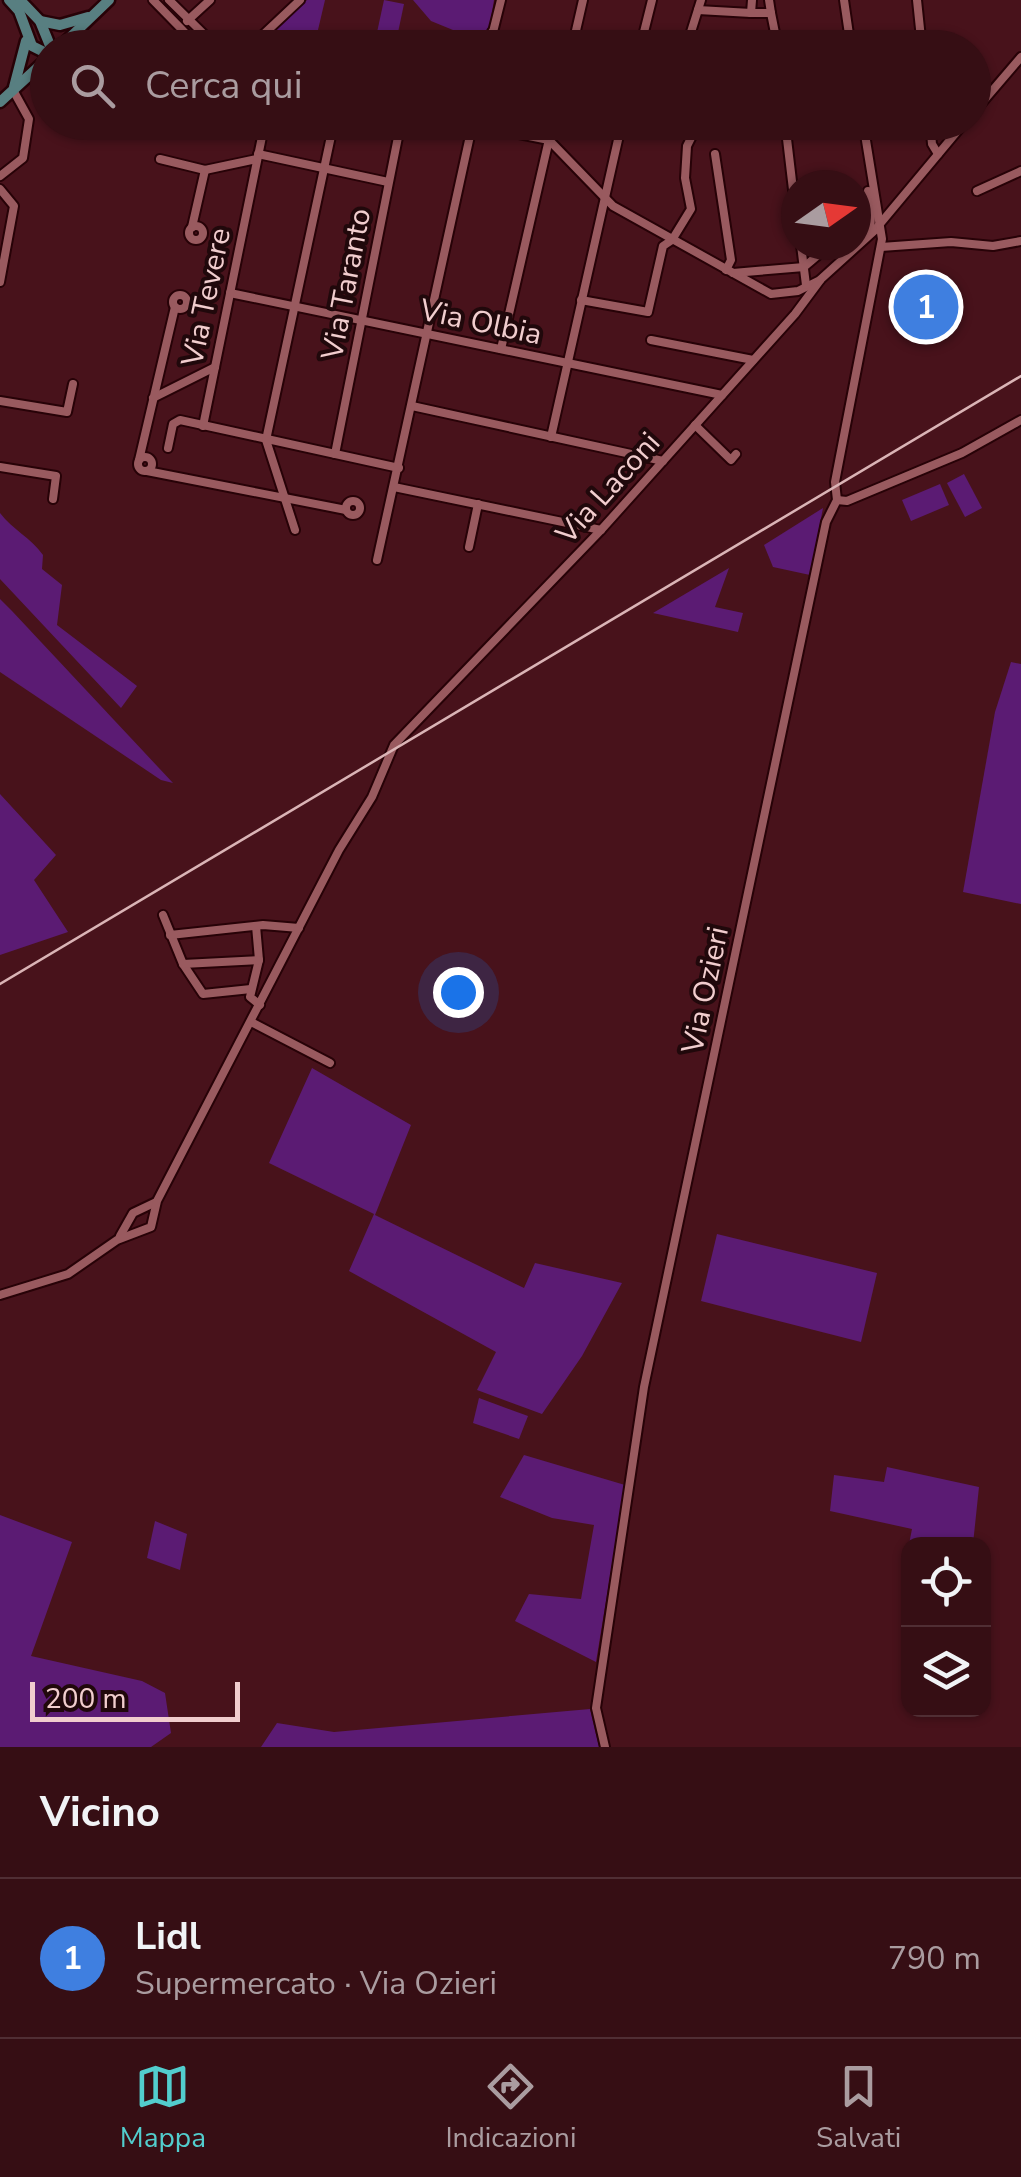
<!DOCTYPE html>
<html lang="it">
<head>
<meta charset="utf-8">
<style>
	body { margin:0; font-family:"Nunito Sans",sans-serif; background:#411c22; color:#f1f3f6 }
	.controls { position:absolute; right:30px; bottom:30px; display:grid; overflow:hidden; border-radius:20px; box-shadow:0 2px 8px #0004 }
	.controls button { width:90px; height:90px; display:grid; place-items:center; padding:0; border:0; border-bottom:2px solid #502e34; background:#360e14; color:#f1f3f6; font:50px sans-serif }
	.compass { position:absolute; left:781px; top:170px; width:90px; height:90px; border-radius:50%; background:#360e14; box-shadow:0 2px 8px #0004; rotate:76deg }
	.scale { position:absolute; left:30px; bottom:25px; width:210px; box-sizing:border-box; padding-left:10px; border:5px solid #f1cdce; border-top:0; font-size:28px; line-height:35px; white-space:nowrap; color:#f1cdce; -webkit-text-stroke:8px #20080b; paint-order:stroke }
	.you { position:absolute; left:458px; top:992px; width:35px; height:35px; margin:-25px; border:8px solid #fff; border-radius:50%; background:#1a73e8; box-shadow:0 0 0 15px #1a73e833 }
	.badge { display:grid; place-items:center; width:65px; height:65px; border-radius:50%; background:#52cdcd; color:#fff; font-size:32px; font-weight:700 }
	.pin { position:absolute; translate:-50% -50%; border:5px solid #fff; box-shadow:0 2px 10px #0006 }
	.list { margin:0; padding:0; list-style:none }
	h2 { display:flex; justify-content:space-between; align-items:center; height:130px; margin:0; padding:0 40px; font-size:42px }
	h2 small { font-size:32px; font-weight:400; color:#aa9ca0 }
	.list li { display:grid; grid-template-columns:65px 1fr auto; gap:30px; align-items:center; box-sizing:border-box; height:160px; padding:0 40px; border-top:2px solid #502e34 }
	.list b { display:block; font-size:38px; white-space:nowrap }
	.list p { margin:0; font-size:32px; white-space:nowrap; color:#aa9ca0 }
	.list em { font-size:32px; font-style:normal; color:#aa9ca0 }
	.icon { flex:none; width:55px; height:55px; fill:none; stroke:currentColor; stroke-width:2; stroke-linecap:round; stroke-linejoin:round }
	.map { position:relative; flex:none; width:1021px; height:1747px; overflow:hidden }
	.search { position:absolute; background:#360e14; box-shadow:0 2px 8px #0004; left:30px; right:30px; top:30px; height:110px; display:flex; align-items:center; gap:25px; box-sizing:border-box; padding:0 35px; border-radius:55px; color:#aa9ca0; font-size:38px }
	.sheet { height:290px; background:#360e14 }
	nav { display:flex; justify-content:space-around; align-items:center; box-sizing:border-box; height:140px; border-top:2px solid #502e34; background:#360e14; font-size:28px; color:#aa9ca0 }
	nav a { display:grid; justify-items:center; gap:5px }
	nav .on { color:#52cdcd }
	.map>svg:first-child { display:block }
	.green { fill:#5b1b73 }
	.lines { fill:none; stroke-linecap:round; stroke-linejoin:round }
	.minor-casing { stroke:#270207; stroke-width:12 }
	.major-casing { stroke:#270207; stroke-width:15 }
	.minor { stroke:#995a5f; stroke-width:8 }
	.major { stroke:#587f81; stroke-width:10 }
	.rail { stroke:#dab4b6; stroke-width:2.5 }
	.labels { text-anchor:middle; stroke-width:8; stroke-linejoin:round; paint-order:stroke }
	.street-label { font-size:30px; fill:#f1cdce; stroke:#20080b }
</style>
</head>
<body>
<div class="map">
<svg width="1021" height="1747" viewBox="0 0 1021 1747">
	<rect width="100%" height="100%" fill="#48121b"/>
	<g class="green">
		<path d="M 307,0 L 325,0 L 314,47 L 258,47 Z"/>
		<path d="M 384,0 L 404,4 L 396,42 L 376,37 Z"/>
		<path d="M 413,0 L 494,0 L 487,44 L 431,21 Z"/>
		<path d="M 964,474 L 982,508 L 965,517 L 947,483 Z"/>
		<path d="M 940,484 L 949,505 L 911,521 L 902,500 Z"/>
		<path d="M 823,508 L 810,575 L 773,567 L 764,545 Z"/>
		<path d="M 0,513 C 13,530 30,537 43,555 L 42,569 L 62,585 L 57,625 L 137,686 L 121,708 L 0,579 Z"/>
		<path d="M 729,568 L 715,607 L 743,613 L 738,632 L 653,613 Z"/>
		<path d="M 0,599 L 12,611 L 173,783 L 161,780 L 0,672 Z"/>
		<path d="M 1011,662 L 1021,664 L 1021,904 L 963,892 L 995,712 Z"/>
		<path d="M 0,794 L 56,855 L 34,880 L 68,932 L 0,955 Z"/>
		<path d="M 312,1068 L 411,1125 L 375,1215 L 524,1288 L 535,1263 L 622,1283 L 582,1356 L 542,1414 L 477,1390 L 496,1352 L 349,1271 L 374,1214 L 269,1163 Z"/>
		<path d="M 717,1234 L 877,1273 L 861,1342 L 701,1301 Z"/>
		<path d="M 479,1398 L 528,1416 L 519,1439 L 473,1423 Z"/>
		<path d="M 524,1455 L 625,1485 L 596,1662 L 515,1621 L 529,1594 L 581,1599 L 594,1525 L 552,1518 L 500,1497 Z"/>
		<path d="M 887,1467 L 979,1487 L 973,1544 L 909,1544 L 912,1529 L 830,1511 L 834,1475 L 884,1482 Z"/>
		<path d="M 0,1515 L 72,1542 L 31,1656 L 142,1681 L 165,1693 L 171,1733 L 151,1747 L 0,1747 Z"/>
		<path d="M 155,1521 L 187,1534 L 180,1570 L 147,1558 Z"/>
		<path d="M 590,1709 L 599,1747 L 261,1747 L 277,1723 L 334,1732 Z"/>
	</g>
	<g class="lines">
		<defs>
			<g id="minor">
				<path d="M 153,0 L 200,48"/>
				<path d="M 169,0 L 218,48"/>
				<path d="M 752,0 L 751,13 L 771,13 L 769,0"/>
				<path d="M 844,0 L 851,48"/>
				<path d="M 917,0 L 922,48"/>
				<path d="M 698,10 L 751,13"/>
				<path d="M 771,13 L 778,48"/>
				<path d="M 187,21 L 210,0"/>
				<path d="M 492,32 L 505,48"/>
				<path d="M 249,48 L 300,0"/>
				<path d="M 489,48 L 501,0"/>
				<path d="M 572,48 L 583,0"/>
				<path d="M 640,48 L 652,0"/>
				<path d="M 686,48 L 701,0"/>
				<path d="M 974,112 L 1021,57"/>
				<path d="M 458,122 L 549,140"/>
				<path d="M 785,122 L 796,215"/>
				<path d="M 930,122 L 932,144 L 938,154"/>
				<path d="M 549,140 L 613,206 L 771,294 L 798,291 L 820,280"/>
				<path d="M 258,154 L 388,182"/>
				<path d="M 715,154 L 731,260 L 726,270"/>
				<path d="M 160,159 L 205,170 L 257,159"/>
				<path d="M 0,176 L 23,158 L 29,119 L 13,90"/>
				<path d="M 0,189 L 14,206 L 0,282"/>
				<path d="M 977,191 L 1021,171"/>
				<path d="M 856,220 L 868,201 L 868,191"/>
				<circle cx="196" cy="233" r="7"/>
				<path d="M 192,227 L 205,170"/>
				<path d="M 870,233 L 872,200"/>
				<path d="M 801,245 L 806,285"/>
				<path d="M 881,247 L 951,242 L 993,246 L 1021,241"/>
				<path d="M 733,273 L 804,267 L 830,245"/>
				<path d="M 230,293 L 722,395"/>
				<circle cx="180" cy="302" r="7"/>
				<path d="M 581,300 L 648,312 L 663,246 L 672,240 L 691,209 L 685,178 L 687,146 L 699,122"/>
				<path d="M 651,340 L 753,360"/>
				<path d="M 501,349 L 553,122"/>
				<path d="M 153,398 L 215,367"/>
				<path d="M 0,401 L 67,412 L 73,384"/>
				<path d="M 412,406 L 663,461"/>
				<path d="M 695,425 L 731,460 L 736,454"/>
				<path d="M 203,426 L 265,122"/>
				<path d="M 551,437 L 622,122"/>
				<path d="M 168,448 L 173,424 L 180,420 L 399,468"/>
				<path d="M 335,454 L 401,122"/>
				<circle cx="145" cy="464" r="7"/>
				<path d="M 139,460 L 175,307"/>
				<path d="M 0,467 L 56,476 L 53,499"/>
				<path d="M 147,471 L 346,510"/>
				<path d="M 394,487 L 601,530"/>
				<path d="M 837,500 L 847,501 L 962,453 L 1021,420"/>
				<circle cx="353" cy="508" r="7"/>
				<path d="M 295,530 L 266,440 L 334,122"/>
				<path d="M 469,547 L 478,504"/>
				<path d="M 377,560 L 473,122"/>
				<path d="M 163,915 L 183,964 L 203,994 L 251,989"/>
				<path d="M 256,926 L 259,960 L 250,997 L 260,1005"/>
				<path d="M 170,935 L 263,925 L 299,928"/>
				<path d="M 183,964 L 259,960"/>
				<path d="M 251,1022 L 330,1063"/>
				<path d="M 120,1236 L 133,1213 L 154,1203"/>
				<path d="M 0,1295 L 68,1274 L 117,1240 L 151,1227 L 157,1201 L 339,850 L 372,797 L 394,745 L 601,530 L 795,314 L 821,279 L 874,231 L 965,122"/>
				<path d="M 605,1747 L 596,1708 L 644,1387 L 826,522 L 837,500 L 835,482 L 882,239 L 863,122"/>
			</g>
			<g id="major">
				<path d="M 9,0 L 19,11 L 32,46 L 48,54"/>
				<path d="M 20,0 L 40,21 L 51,48"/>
				<path d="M 40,21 L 60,25 L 88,17"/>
				<path d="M 59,48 L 109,0"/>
				<path d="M 14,87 L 26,41"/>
				<path d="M 0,102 L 48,58"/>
			</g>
		</defs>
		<use href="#minor" class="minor-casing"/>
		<use href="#major" class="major-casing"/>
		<use href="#minor" class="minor"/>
		<use href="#major" class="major"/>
		<path class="rail" d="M 0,984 L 1021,376"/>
	</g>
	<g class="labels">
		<g class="street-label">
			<text transform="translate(346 284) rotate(-79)" y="10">Via Taranto</text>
			<text transform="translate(206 297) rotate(-78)" y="10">Via Tevere</text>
			<text transform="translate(481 322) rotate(12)" y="10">Via Olbia</text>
			<text transform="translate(608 488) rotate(-48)" y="10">Via Laconi</text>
			<text transform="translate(705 990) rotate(-78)" y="10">Via Ozieri</text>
		</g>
	</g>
</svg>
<div class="controls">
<button><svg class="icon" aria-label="locate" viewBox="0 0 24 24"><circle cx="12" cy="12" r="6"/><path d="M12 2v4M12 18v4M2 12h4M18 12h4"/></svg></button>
<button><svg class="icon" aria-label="layers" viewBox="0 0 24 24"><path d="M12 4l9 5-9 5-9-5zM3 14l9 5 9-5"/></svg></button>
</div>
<svg class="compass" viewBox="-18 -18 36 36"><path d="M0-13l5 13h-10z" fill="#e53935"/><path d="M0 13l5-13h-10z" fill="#aa9ca0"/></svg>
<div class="scale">200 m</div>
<div class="you"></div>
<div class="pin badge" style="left:926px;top:307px;background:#3f7fe0">1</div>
<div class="search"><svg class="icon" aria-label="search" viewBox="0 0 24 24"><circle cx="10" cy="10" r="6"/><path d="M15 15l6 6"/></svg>Cerca qui</div>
</div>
<section class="sheet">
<h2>Vicino<small></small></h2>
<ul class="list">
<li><span class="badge" style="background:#3f7fe0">1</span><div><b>Lidl</b><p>Supermercato · Via Ozieri</p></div><em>790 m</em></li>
</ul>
</section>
<nav>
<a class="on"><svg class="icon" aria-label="map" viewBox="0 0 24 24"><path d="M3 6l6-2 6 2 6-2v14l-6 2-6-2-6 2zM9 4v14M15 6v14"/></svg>Mappa</a>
<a><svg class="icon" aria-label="directions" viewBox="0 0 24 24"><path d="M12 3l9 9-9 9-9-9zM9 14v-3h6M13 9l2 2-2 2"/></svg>Indicazioni</a>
<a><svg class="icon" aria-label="saved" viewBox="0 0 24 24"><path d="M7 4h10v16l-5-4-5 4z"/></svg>Salvati</a>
</nav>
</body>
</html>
